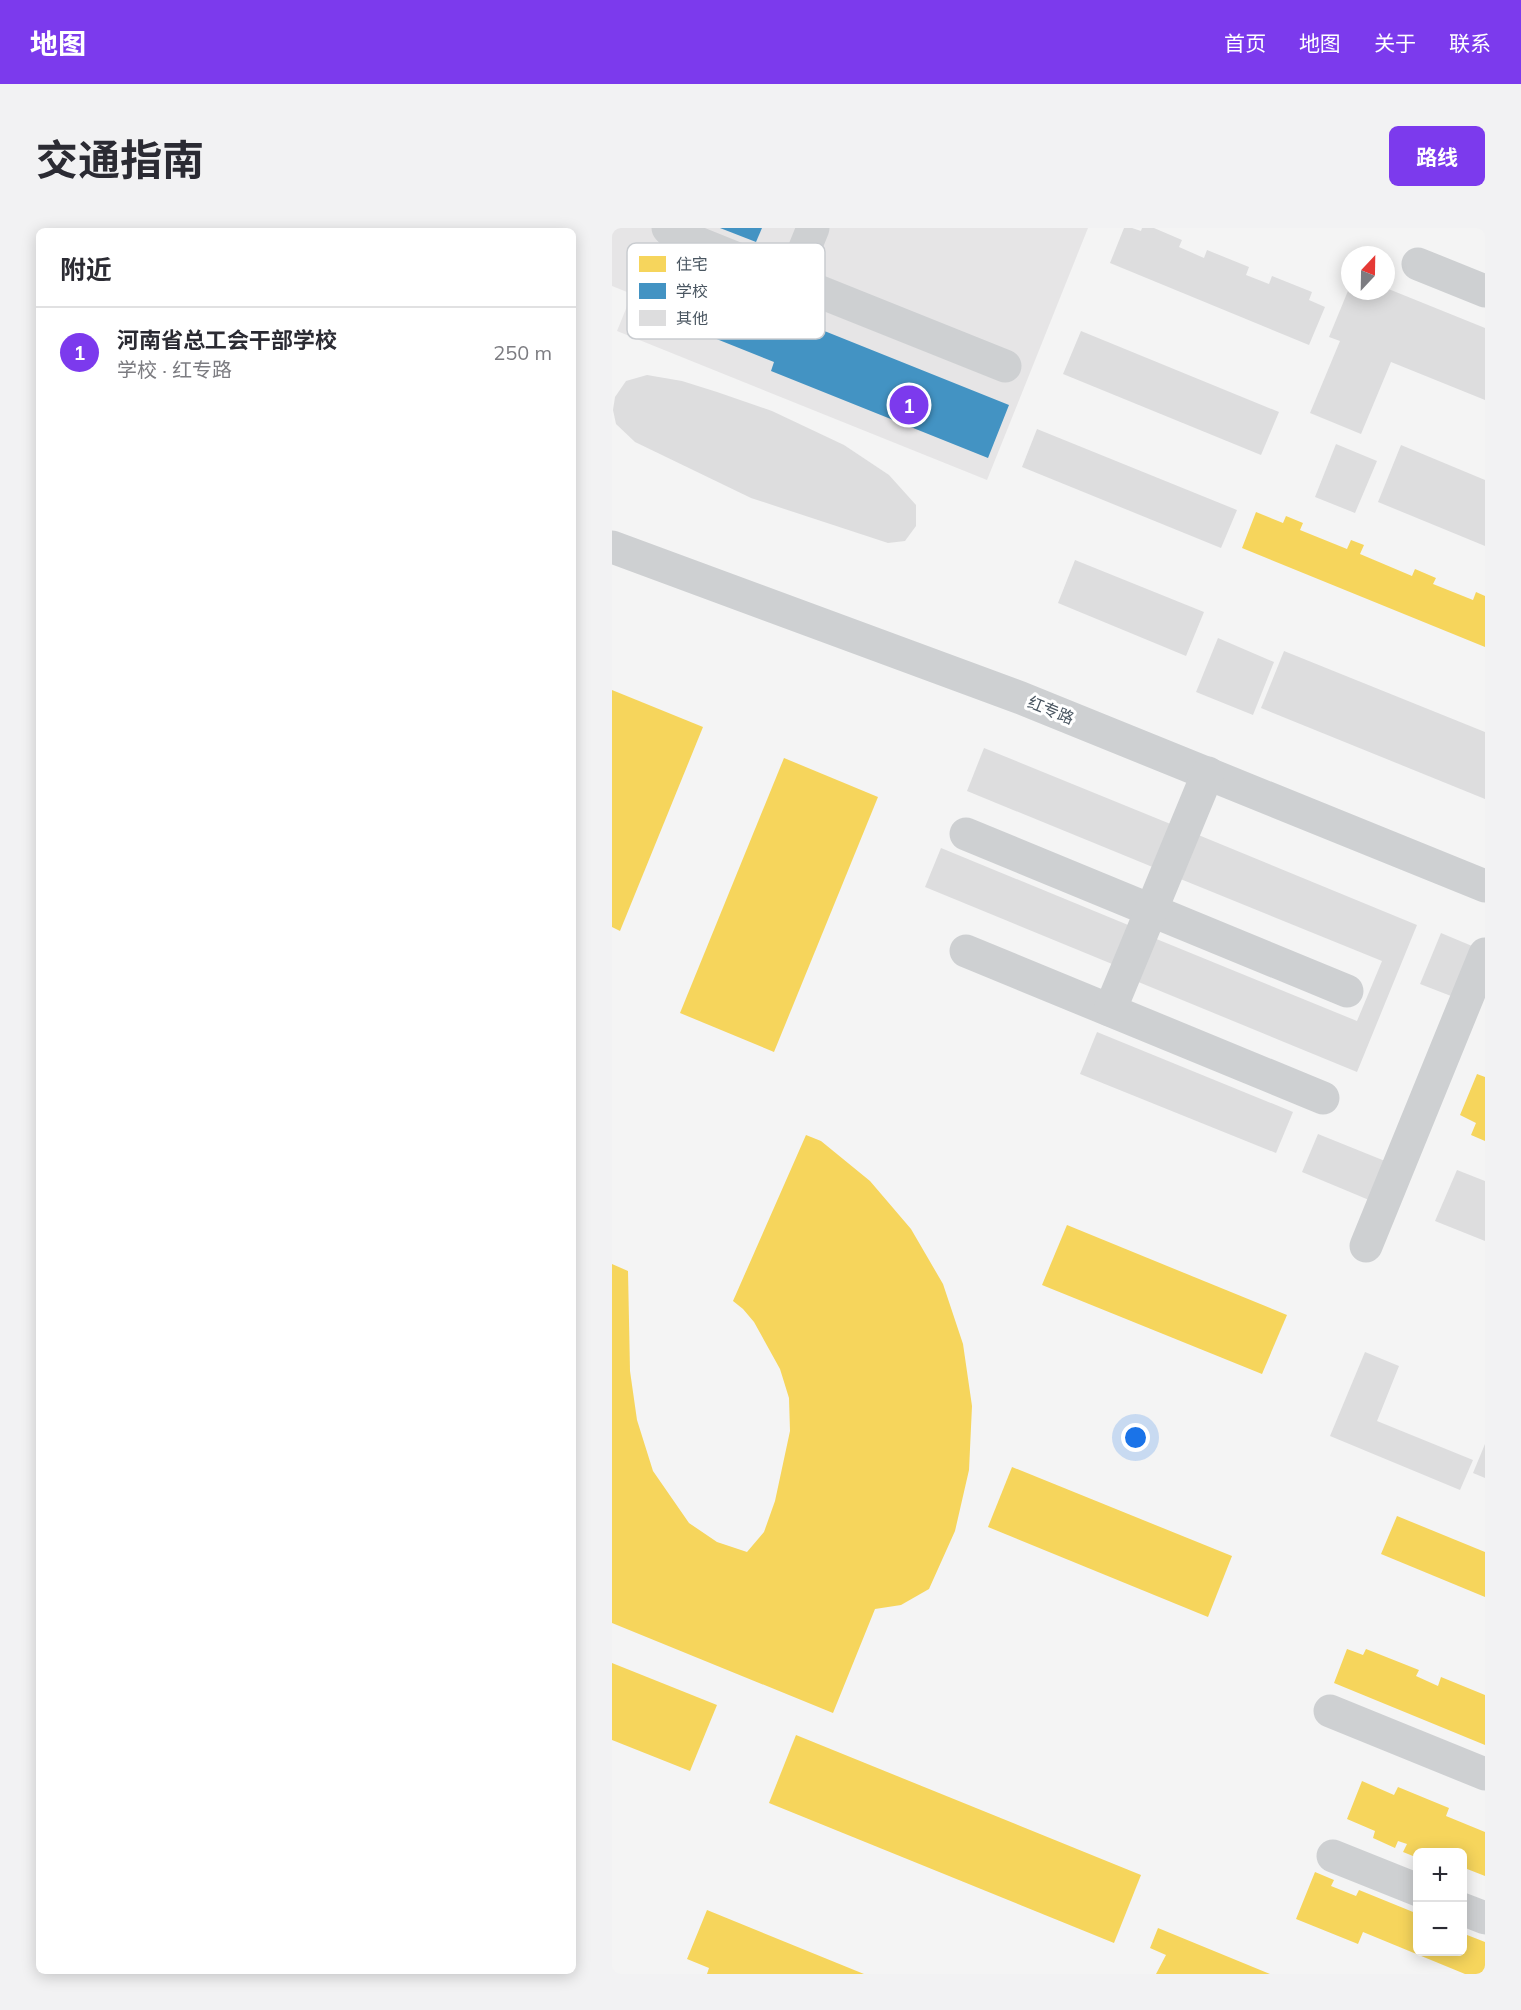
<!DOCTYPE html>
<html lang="zh">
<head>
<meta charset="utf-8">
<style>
	body { margin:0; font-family:Mulish,"Noto Sans SC",sans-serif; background:#f2f2f3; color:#2b2b33 }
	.controls { position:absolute; right:18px; bottom:18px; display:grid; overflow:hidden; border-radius:9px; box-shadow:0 3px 15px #0003 }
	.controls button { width:54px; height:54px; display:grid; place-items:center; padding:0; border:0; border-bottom:2px solid #e1e1e2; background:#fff; color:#2b2b33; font:30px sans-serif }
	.compass { position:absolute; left:729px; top:18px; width:54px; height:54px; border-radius:50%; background:#fff; box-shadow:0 3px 15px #0003; rotate:22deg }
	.you { position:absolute; left:524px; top:1210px; width:21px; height:21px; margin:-15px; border:4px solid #fff; border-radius:50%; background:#1a73e8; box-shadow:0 0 0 9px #1a73e833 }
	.badge { display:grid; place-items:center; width:39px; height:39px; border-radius:50%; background:#7c3aed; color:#fff; font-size:20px; font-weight:700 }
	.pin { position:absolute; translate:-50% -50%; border:3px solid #fff; box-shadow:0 2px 6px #0006 }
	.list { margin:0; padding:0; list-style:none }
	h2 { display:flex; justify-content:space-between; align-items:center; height:78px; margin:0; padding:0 24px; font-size:26px }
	h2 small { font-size:20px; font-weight:400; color:#7c7c81 }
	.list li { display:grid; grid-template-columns:39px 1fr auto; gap:18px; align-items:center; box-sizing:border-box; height:90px; padding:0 24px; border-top:2px solid #e1e1e2 }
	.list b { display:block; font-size:22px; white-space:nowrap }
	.list p { margin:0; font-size:20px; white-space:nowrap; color:#7c7c81 }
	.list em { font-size:20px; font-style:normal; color:#7c7c81 }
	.map { position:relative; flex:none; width:873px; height:1746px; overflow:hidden; border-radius:9px }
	header { display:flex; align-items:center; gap:36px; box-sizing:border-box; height:84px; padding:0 30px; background:#7c3aed; color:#fff }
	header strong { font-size:28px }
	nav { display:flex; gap:33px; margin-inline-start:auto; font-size:21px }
	.intro { display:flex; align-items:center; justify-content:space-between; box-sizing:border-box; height:144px; padding:0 36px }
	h1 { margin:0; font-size:42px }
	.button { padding:15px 27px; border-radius:9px; background:#7c3aed; color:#fff; font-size:21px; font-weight:700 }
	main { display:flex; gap:36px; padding:0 36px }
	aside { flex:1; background:#fff; border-radius:9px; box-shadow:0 3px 15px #0003 }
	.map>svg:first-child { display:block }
	.education { fill:#e6e5e6 }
	.homes { fill:#f6d55c }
	.schools { fill:#4393c3 }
	.building { fill:#ddddde }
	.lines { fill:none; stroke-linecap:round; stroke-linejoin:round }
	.minor { stroke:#ced0d2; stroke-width:33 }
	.labels { text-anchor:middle; stroke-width:6; stroke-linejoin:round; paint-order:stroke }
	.street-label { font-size:16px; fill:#4a5661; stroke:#fff }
	.key { fill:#fff; stroke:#c9ccd0; stroke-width:1.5 }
	.key-label { font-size:16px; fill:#4a5661 }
</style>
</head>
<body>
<header>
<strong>地图</strong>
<nav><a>首页</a><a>地图</a><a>关于</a><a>联系</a></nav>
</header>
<div class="intro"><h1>交通指南</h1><a class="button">路线</a></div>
<main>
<aside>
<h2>附近<small></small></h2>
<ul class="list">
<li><span class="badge">1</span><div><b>河南省总工会干部学校</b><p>学校 · 红专路</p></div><em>250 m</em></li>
</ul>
</aside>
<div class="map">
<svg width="873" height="1746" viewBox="0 0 873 1746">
	<rect width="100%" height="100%" fill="#f4f4f4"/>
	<path class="education" d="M 0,0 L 476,0 L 375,252 L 5,103 L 20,66 L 0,58 Z"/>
	<g class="homes">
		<path d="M 644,284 L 671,295 L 674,288 L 691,295 L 688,302 L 735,321 L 739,312 L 752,317 L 748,326 L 800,348 L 803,341 L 824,350 L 821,356 L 861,372 L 864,364 L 873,368 L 873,419 L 630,320 Z"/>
		<path d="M 0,462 L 91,499 L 8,703 L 0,699 Z"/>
		<path d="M 172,530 L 266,569 L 162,824 L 68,785 Z"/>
		<path d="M 865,846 L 873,849 L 873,913 L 859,907 L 864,895 L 848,887 Z"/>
		<path d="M 194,907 L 209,913 L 258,953 L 299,1001 L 331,1056 L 351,1116 L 360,1178 L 357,1242 L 343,1303 L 317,1361 L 289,1377 L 263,1381 L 221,1485 L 0,1395 L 0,1036 L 16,1043 L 18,1143 L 25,1192 L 41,1243 L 77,1295 L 105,1314 L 135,1324 L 152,1304 L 163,1273 L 178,1203 L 177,1170 L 168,1141 L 142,1094 L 131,1081 L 121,1073 Z"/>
		<path d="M 455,997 L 675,1087 L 650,1146 L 430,1057 Z"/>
		<path d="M 400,1239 L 620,1328 L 596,1389 L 376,1299 Z"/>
		<path d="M 785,1288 L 873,1324 L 873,1369 L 769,1326 Z"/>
		<path d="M 735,1421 L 751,1427 L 754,1421 L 807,1442 L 804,1448 L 826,1458 L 829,1449 L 873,1467 L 873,1517 L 722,1455 Z"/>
		<path d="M 0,1435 L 105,1477 L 78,1543 L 0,1512 Z"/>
		<path d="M 184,1507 L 529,1647 L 502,1715 L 157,1575 Z"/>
		<path d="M 750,1553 L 782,1567 L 786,1559 L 837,1580 L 834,1588 L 873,1604 L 873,1648 L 850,1639 L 850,1624 L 806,1624 L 806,1630 L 791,1624 L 795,1616 L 786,1613 L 783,1620 L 761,1610 L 763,1603 L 735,1591 Z"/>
		<path d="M 703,1644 L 722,1652 L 719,1658 L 744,1668 L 747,1662 L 806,1686 L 806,1724 L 850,1724 L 850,1705 L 873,1714 L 873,1746 L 853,1746 L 751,1704 L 746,1716 L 684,1691 Z"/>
		<path d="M 95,1682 L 252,1746 L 95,1746 L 97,1740 L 75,1731 Z"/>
		<path d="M 546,1700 L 658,1746 L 544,1746 L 554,1727 L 538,1720 Z"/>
	</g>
	<g class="schools">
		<path d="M 108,0 L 150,0 L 144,14 Z"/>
		<path d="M 73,36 L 184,80 L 180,90 L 397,177 L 376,230 L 159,143 L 162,134 L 52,90 Z"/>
	</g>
	<g class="building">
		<path d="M 512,0 L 520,0 L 529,3 L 530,0 L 542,0 L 570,12 L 567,19 L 592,30 L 595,22 L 637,39 L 634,47 L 657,56 L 660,48 L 700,64 L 697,72 L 713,79 L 697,117 L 498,35 Z"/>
		<path d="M 738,58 L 738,63 L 774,63 L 774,60 L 873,100 L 873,172 L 779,134 L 749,206 L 698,185 L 728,113 L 717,109 Z"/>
		<path d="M 469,103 L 667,184 L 649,227 L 451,146 Z"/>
		<path d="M 35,147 L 70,153 L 105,164 L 160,183 L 232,217 L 277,247 L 304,277 L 304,298 L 293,313 L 276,315 L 139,270 L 23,214 L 4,196 L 1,182 L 3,169 L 14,153 Z"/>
		<path d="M 425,201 L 625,282 L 609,320 L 410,239 Z"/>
		<path d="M 724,216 L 765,233 L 743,285 L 703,269 Z"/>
		<path d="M 789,217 L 873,252 L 873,318 L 766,274 Z"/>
		<path d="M 463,332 L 592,384 L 574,428 L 446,375 Z"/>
		<path d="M 606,410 L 662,434 L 641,487 L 584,464 Z"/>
		<path d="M 672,423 L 873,504 L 873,571 L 649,480 Z"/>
		<path d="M 372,520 L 561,597 L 543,640 L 355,563 Z"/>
		<path d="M 584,606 L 805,697 L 745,844 L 524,753 L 542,710 L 745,793 L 770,733 L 566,650 Z"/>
		<path d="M 329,620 L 521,699 L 505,738 L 313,659 Z"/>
		<path d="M 829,705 L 860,718 L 839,768 L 808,756 Z"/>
		<path d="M 485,804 L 681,884 L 664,925 L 468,846 Z"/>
		<path d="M 706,906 L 773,933 L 757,972 L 690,944 Z"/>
		<path d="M 845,942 L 873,953 L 873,1013 L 823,993 Z"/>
		<path d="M 753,1124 L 787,1138 L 765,1193 L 861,1232 L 848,1262 L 718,1208 Z"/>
		<path d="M 873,1216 L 873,1250 L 861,1245 Z"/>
	</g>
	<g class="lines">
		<g class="minor">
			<path d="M 56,0 L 61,5 L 393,138"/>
			<path d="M 806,36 L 873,63"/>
			<path d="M 180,52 L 201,0"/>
			<path d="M 0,319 L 409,470 L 873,658"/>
			<path d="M 354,606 L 735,763"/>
			<path d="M 354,723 L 711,870"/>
			<path d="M 498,782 L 596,545"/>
			<path d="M 754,1018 L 873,726"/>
			<path d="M 718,1483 L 873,1546"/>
			<path d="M 721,1628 L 806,1662"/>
			<path d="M 850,1681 L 873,1690"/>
		</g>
	</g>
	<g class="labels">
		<g class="street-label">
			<text transform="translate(439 482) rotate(22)" y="6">红专路</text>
		</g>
	</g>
	<rect x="15" y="15" width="198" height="96" rx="9" class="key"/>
	<rect x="27" y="28" width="27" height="16" fill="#f6d55c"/>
	<rect x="27" y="55" width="27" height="16" fill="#4393c3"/>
	<rect x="27" y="82" width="27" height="16" fill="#ddddde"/>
	<g class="key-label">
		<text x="64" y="42">住宅</text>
		<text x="64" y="69">学校</text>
		<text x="64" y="96">其他</text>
	</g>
</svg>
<div class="controls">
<button>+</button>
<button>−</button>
</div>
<svg class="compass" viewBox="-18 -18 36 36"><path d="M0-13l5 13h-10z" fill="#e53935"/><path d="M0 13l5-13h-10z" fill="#7c7c81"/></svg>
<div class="you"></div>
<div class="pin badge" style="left:297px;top:177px">1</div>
</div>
</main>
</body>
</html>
